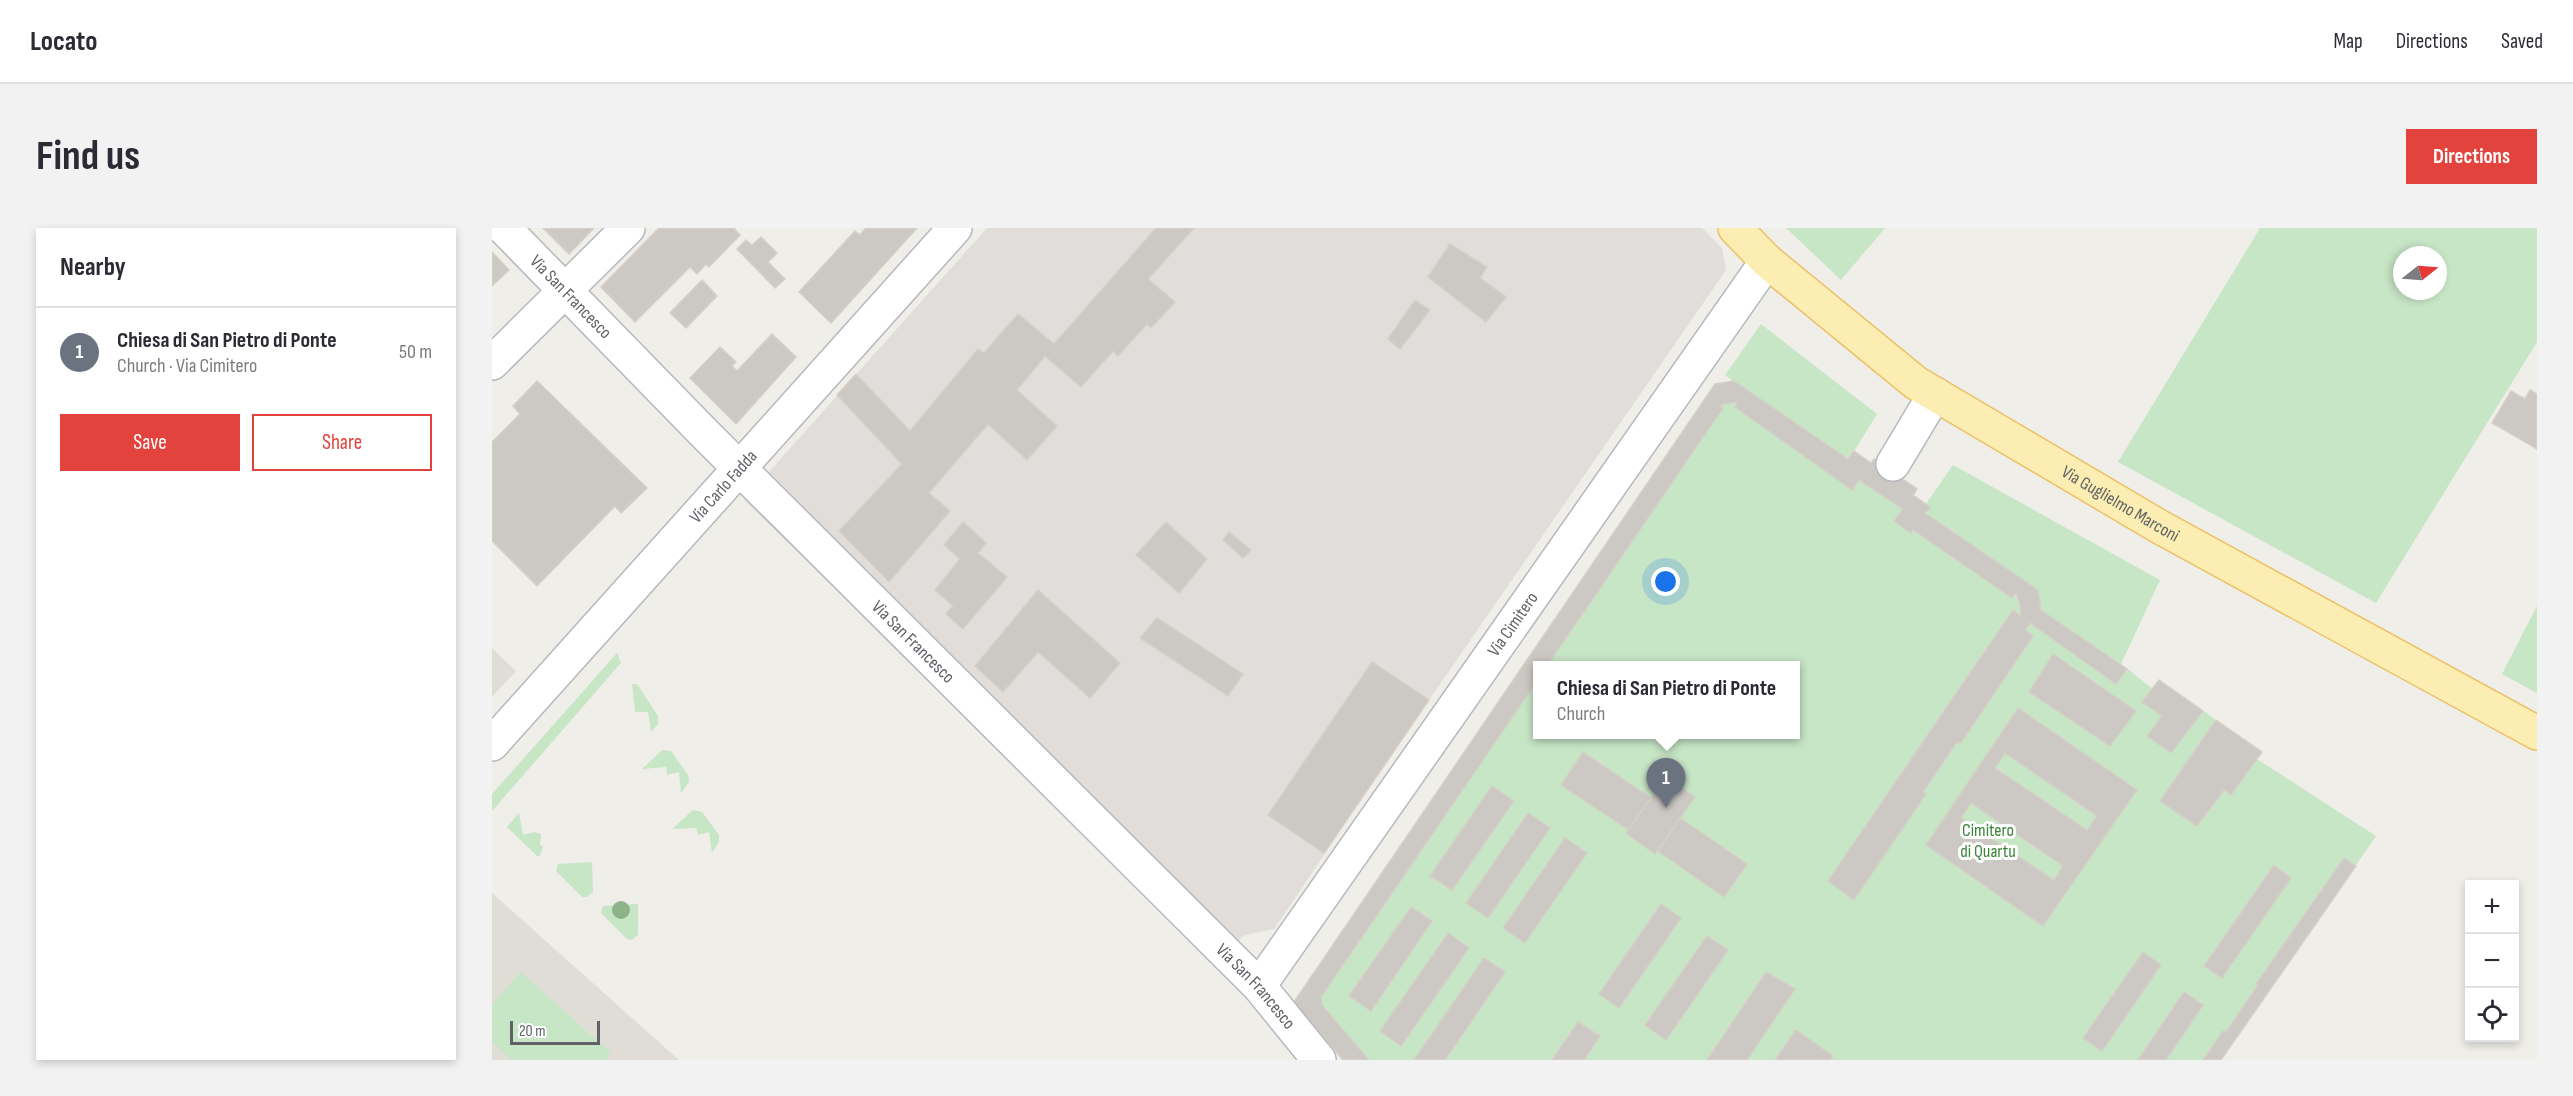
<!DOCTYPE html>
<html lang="en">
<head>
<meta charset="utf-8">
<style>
	body { margin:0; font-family:"Sofia Sans Condensed",sans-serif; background:#f2f2f3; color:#2b2b33 }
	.controls { position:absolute; right:18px; bottom:18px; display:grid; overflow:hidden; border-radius:0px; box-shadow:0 3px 9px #0003 }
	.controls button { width:54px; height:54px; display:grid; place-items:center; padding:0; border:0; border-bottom:2px solid #e1e1e2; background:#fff; color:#2b2b33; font:30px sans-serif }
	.compass { position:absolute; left:1901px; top:18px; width:54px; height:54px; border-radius:50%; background:#fff; box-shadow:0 3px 9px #0003; rotate:73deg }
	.scale { position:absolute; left:18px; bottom:15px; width:90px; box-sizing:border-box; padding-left:6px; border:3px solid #5f6367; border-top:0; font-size:16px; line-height:21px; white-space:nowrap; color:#5f6367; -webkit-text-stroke:4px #fff; paint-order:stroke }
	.you { position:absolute; left:1174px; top:354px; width:21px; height:21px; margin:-15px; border:4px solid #fff; border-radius:50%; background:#1a73e8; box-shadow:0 0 0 9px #1a73e833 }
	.badge { display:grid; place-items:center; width:39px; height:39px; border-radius:50%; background:#e2433c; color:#fff; font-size:20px; font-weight:700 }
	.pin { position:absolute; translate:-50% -50px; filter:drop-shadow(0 2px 3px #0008) }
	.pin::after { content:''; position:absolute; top:32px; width:21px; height:18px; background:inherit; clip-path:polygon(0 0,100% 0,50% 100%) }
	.popup { position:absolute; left:1041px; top:433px; width:267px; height:78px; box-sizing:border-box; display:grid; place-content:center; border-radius:0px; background:#fff; filter:drop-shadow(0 2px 4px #0005); font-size:20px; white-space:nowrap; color:#7c7c81 }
	.popup b { font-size:22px; color:#2b2b33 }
	.popup::after { content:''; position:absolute; left:50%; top:100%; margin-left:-12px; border:12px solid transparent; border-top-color:#fff }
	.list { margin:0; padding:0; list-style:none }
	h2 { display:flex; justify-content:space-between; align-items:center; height:78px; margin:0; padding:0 24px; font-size:26px }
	h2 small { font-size:20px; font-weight:400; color:#7c7c81 }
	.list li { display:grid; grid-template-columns:39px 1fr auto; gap:18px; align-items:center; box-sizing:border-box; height:90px; padding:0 24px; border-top:2px solid #e1e1e2 }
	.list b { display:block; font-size:22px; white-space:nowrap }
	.list p { margin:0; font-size:20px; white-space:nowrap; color:#7c7c81 }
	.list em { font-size:20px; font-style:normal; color:#7c7c81 }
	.actions { display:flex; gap:12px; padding:18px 24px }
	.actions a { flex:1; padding:14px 0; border:2px solid #e2433c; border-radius:0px; text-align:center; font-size:21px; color:#e2433c }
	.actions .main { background:#e2433c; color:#fff }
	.icon { flex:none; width:33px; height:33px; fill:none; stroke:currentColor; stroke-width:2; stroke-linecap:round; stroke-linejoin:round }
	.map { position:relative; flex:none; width:2045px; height:832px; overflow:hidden; border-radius:0px }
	header { display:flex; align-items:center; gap:36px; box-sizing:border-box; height:84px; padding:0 30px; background:#fff; border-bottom:2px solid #e1e1e2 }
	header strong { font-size:28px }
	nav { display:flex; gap:33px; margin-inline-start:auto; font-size:21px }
	.intro { display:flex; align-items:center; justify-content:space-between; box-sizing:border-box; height:144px; padding:0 36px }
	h1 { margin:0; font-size:42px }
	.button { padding:15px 27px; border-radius:0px; background:#e2433c; color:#fff; font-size:21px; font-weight:700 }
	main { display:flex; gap:36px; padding:0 36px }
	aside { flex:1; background:#fff; border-radius:0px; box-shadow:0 3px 9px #0003 }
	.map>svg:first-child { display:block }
	.industrial { fill:#e0ddda }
	.education { fill:#e0ddd6 }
	.green { fill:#c7e6c6; fill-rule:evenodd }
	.building { fill:#ccc9c4; stroke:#d5d0c6; stroke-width:1.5; fill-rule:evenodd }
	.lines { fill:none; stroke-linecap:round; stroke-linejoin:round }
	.minor-casing { stroke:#b5b8bc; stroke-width:36 }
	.major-casing { stroke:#ecc166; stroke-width:36 }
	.minor { stroke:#fff; stroke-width:33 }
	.major { stroke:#fcedb2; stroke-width:33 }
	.tree { fill:#8cb488 }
	.labels { text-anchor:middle; stroke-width:6; stroke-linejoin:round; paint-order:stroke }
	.street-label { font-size:18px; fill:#5f6367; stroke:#fff }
	.park-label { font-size:18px; fill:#3a843a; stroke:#fff }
</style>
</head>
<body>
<header>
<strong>Locato</strong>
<nav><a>Map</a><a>Directions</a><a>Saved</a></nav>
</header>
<div class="intro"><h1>Find us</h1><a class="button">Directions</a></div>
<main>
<aside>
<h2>Nearby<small></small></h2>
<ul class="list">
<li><span class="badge" style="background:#6b7280">1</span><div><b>Chiesa di San Pietro di Ponte</b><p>Church · Via Cimitero</p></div><em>50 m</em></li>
</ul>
<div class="actions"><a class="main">Save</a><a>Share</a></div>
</aside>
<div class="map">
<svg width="2045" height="832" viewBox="0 0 2045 832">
	<rect width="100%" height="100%" fill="#f0eee8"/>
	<path class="industrial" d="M 495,0 L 1210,0 L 1230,20 L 1234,42 L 937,472 L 782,701 L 753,707 L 719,736 L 502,513 L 252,272 Z"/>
	<g class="education">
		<path d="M 0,420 L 24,443 L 0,469 Z"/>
		<path d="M 0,665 L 159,807 L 187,832 L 0,832 Z"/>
	</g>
	<g class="green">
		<path d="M 1294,0 L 1393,0 L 1349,52 Z"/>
		<path d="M 1768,0 L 2045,0 L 2045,114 L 1884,375 L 1626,234 ZM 1910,27 L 1946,27 L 1946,63 L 1910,63 Z"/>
		<path d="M 1269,96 L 1385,186 L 1362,223 L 1379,235 L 1382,231 L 1425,261 L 1421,267 L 1434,276 L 1461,237 L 1668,352 L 1629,436 L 1660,460 L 1667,452 L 1770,524 L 1765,531 L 1884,608 L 1729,832 L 851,832 L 802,774 L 1223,156 L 1241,153 L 1233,147 ZM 1045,438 L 1303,438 L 1303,506 L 1045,506 Z"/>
		<path d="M 2045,378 L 2045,465 L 2010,446 Z"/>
		<path d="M 125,425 L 129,435 L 0,583 L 0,566 Z"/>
		<path d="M 140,456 L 145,456 L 166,488 L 166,496 L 159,504 L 156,484 L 143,484 Z"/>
		<path d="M 170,522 L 179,523 L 196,547 L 197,554 L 189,565 L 187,544 L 175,547 L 174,539 L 150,541 Z"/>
		<path d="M 201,582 L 210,584 L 227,607 L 227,614 L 220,625 L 217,604 L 206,607 L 204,600 L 180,601 Z"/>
		<path d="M 27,585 L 31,607 L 42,604 L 49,606 L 48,617 L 51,618 L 48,628 L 45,628 L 15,599 Z"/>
		<path d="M 100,634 L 101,664 L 95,669 L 90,669 L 64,643 L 66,636 Z"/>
		<path d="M 146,676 L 146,707 L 140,712 L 135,711 L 109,685 L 111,678 Z"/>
		<path d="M 29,744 L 119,825 L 113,832 L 20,832 L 0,814 L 0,776 Z"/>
	</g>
	<g class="building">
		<path d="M 51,0 L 102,0 L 77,26 Z"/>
		<path d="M 167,0 L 243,0 L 242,1 L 248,7 L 217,39 L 214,36 L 205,46 L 198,39 L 143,94 L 109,59 Z"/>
		<path d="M 374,0 L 425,0 L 339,95 L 307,64 L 363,3 L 368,7 Z"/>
		<path d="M 664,0 L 702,0 L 656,51 L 683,74 L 659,100 L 655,96 L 626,128 L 621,123 L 589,159 L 553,128 L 525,162 L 565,198 L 535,232 L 496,196 L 437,265 L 458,283 L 397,354 L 347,303 L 410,236 L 345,167 L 364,146 L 418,203 L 486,121 L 492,125 L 526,86 L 562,116 Z"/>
		<path d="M 269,9 L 285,25 L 276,34 L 293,51 L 283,60 L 245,21 L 254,12 L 260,17 Z"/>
		<path d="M 958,16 L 995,39 L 988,50 L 1014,69 L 994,94 L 936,49 Z"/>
		<path d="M 0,24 L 17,42 L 0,58 Z"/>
		<path d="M 210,52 L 225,68 L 194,100 L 178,85 Z"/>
		<path d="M 923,72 L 938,82 L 908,121 L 896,111 Z"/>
		<path d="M 280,106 L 304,129 L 244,196 L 198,150 L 228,119 L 244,134 L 240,138 L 245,143 Z"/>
		<path d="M 45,153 L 155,260 L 129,285 L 123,278 L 45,358 L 0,313 L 0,214 L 28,186 L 21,178 Z"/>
		<path d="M 1242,153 L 1356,231 L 1362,223 L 1379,235 L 1382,231 L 1425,261 L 1421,267 L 1438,279 L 1433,285 L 1546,362 L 1549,382 L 1635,441 L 1624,456 L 1538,395 L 1533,402 L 1541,408 L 1468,516 L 1465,514 L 1431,564 L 1434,566 L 1362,672 L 1336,653 L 1521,382 L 1529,388 L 1528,376 L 1524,365 L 1520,370 L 1421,302 L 1419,305 L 1402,293 L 1411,281 L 1367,252 L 1360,262 L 1243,179 L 1246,174 L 1227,177 L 1231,180 L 1055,438 L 1045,438 L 1045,453 L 829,769 L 830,777 L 877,832 L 851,832 L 802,774 L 1223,156 Z"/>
		<path d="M 2038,162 L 2045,166 L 2045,221 L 2000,195 L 2019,163 L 2033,171 Z"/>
		<path d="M 471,294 L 494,315 L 486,325 L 515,349 L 471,401 L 454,386 L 461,378 L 443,362 L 468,331 L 452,317 Z"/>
		<path d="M 674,294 L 715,331 L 687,365 L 644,327 Z"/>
		<path d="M 737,304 L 759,322 L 751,330 L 731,312 Z"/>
		<path d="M 546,362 L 628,435 L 598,470 L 546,424 L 511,464 L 483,438 Z"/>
		<path d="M 665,390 L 751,446 L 736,468 L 648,410 Z"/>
		<path d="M 1561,426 L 1644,483 L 1618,518 L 1537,464 Z"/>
		<path d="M 880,434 L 937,472 L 832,625 L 776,587 Z"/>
		<path d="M 1667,452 L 1711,483 L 1679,525 L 1655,508 L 1670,488 L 1650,474 Z"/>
		<path d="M 1526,480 L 1645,562 L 1551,698 L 1434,617 ZM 1513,525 L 1605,588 L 1595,602 L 1503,540 ZM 1479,575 L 1571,638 L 1562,652 L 1469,590 Z"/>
		<path d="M 1724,492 L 1770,524 L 1739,567 L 1732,562 L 1705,598 L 1668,573 Z"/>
		<path d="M 1091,524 L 1159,570 L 1137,602 L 1069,557 Z"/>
		<path d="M 1174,549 L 1203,569 L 1163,626 L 1134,605 Z"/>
		<path d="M 1000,558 L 1022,573 L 960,662 L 938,648 Z"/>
		<path d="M 1036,585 L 1058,600 L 996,690 L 974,675 Z"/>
		<path d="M 1188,590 L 1255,636 L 1232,669 L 1166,623 Z"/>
		<path d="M 1073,610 L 1095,625 L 1033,715 L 1011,700 Z"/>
		<path d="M 1852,630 L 1864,638 L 1729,832 L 1711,832 L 1731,803 L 1734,804 L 1766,757 L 1764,756 Z"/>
		<path d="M 1782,637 L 1799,650 L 1730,750 L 1712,738 Z"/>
		<path d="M 1169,676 L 1189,690 L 1127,780 L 1107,766 Z"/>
		<path d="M 919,679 L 940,693 L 879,783 L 857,768 Z"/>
		<path d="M 956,705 L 977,720 L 909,818 L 888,803 Z"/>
		<path d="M 1215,708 L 1236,722 L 1174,812 L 1153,797 Z"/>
		<path d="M 1651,724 L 1669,737 L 1610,823 L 1591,810 Z"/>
		<path d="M 992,730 L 1013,744 L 953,832 L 922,832 Z"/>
		<path d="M 1274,744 L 1303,761 L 1255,832 L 1215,832 Z"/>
		<path d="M 1692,764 L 1711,777 L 1674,832 L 1646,832 Z"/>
		<path d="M 1086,794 L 1108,808 L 1092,832 L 1060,832 Z"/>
		<path d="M 1304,802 L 1341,828 L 1338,832 L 1283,832 Z"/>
	</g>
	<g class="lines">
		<defs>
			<g id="minor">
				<path id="s1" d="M 12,0 L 212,205 L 767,758 L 827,832"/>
				<path d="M 0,135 L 136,0"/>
				<path d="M 1401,236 L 1443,166"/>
				<path id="s2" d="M 0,516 L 463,0"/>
				<path id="s3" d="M 767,758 L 1275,33"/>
			</g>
			<g id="major">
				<path id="s4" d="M 1243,0 L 1275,33 L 1424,155 L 1668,299 L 2045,505"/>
			</g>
		</defs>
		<use href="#minor" class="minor-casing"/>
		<use href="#major" class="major-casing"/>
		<use href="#minor" class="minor"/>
		<use href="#major" class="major"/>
	</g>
	<circle class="tree" cx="129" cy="682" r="9"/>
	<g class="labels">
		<g class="street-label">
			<text dy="6" stroke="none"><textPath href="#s1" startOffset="96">Via San Francesco</textPath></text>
			<text dy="6" stroke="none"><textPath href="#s2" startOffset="346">Via Carlo Fadda</textPath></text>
			<text dy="6" stroke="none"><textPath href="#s4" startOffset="476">Via Guglielmo Marconi</textPath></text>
			<text dy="6" stroke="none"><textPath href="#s3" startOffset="442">Via Cimitero</textPath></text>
			<text dy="6" stroke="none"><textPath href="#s1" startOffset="582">Via San Francesco</textPath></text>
			<text dy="6" stroke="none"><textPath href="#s1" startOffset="1068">Via San Francesco</textPath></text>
		</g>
		<g class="park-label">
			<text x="1496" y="608">Cimitero<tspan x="1496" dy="21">di Quartu</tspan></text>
		</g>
	</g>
</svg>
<div class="controls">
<button>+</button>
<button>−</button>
<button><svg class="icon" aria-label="locate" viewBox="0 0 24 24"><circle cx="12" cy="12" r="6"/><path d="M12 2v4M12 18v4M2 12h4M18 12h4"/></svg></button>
</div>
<svg class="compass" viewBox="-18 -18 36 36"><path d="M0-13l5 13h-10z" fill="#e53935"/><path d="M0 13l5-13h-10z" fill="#7c7c81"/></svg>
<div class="scale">20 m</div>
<div class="you"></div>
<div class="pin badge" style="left:1174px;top:580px;background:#6b7280">1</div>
<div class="popup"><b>Chiesa di San Pietro di Ponte</b>Church</div>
</div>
</main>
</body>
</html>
